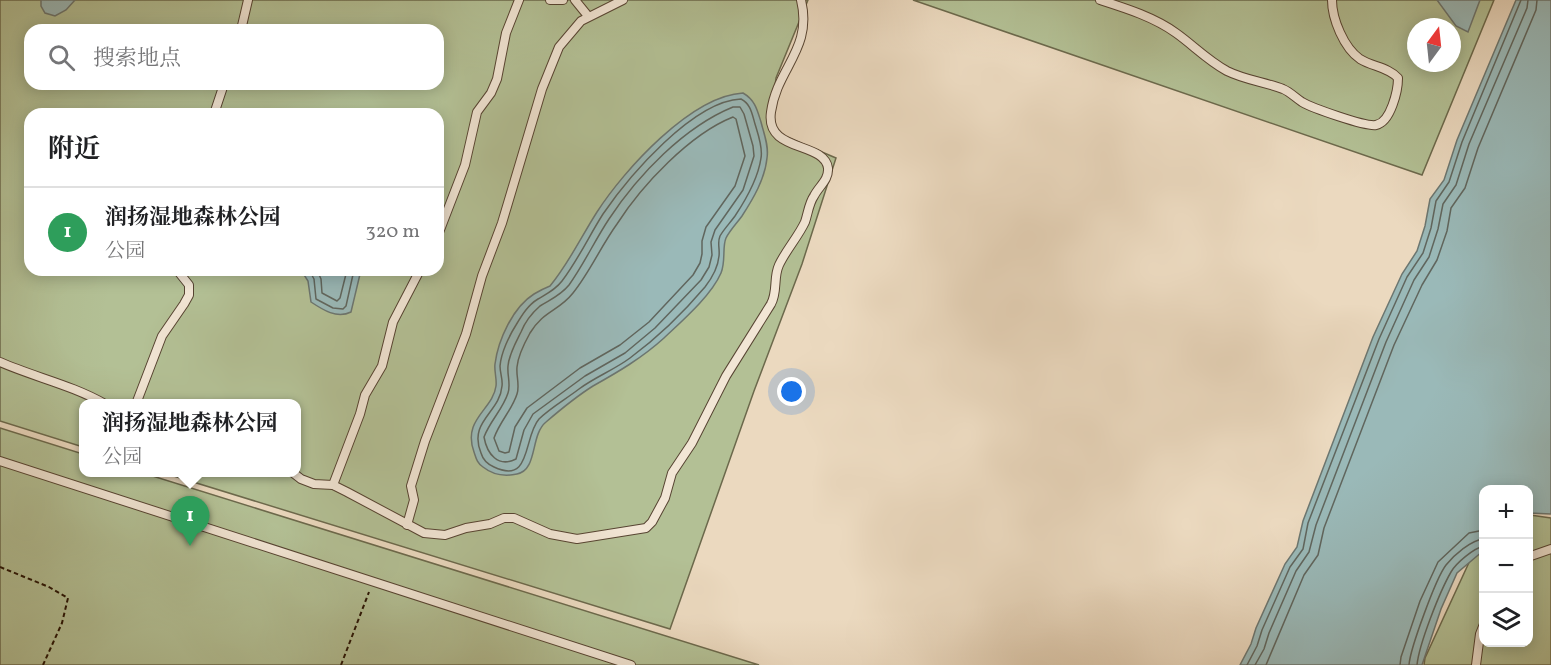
<!DOCTYPE html>
<html lang="zh">
<head>
<meta charset="utf-8">
<style>
	body { margin:0; font-family:Vollkorn,"Noto Serif SC",serif; background:#f6f6f6; color:#202124 }
	.controls { position:absolute; right:18px; bottom:18px; display:grid; overflow:hidden; border-radius:12px; box-shadow:0 3px 15px #0003 }
	.controls button { width:54px; height:54px; display:grid; place-items:center; padding:0; border:0; border-bottom:2px solid #e0e0e0; background:#fff; color:#202124; font:30px sans-serif }
	.compass { position:absolute; left:1407px; top:18px; width:54px; height:54px; border-radius:50%; background:#fff; box-shadow:0 3px 15px #0003; rotate:15deg }
	.you { position:absolute; left:792px; top:392px; width:21px; height:21px; margin:-15px; border:4px solid #fff; border-radius:50%; background:#1a73e8; box-shadow:0 0 0 9px #1a73e833 }
	.badge { display:grid; place-items:center; width:39px; height:39px; border-radius:50%; background:#8f2418; color:#fff; font-size:20px; font-weight:700 }
	.pin { position:absolute; translate:-50% -50px; filter:drop-shadow(0 2px 3px #0008) }
	.pin::after { content:''; position:absolute; top:32px; width:21px; height:18px; background:inherit; clip-path:polygon(0 0,100% 0,50% 100%) }
	.popup { position:absolute; left:79px; top:399px; width:222px; height:78px; box-sizing:border-box; display:grid; place-content:center; border-radius:12px; background:#fff; filter:drop-shadow(0 2px 4px #0005); font-size:20px; white-space:nowrap; color:#757577 }
	.popup b { font-size:22px; color:#202124 }
	.popup::after { content:''; position:absolute; left:50%; top:100%; margin-left:-12px; border:12px solid transparent; border-top-color:#fff }
	.list { margin:0; padding:0; list-style:none }
	h2 { display:flex; justify-content:space-between; align-items:center; height:78px; margin:0; padding:0 24px; font-size:26px }
	h2 small { font-size:20px; font-weight:400; color:#757577 }
	.list li { display:grid; grid-template-columns:39px 1fr auto; gap:18px; align-items:center; box-sizing:border-box; height:90px; padding:0 24px; border-top:2px solid #e0e0e0 }
	.list b { display:block; font-size:22px; white-space:nowrap }
	.list p { margin:0; font-size:20px; white-space:nowrap; color:#757577 }
	.list em { font-size:20px; font-style:normal; color:#757577 }
	.icon { flex:none; width:33px; height:33px; fill:none; stroke:currentColor; stroke-width:2; stroke-linecap:round; stroke-linejoin:round }
	.map { position:relative; flex:none; width:1551px; height:665px; overflow:hidden }
	.search { position:absolute; background:#fff; box-shadow:0 3px 15px #0003; left:24px; top:24px; width:420px; height:66px; display:flex; align-items:center; gap:15px; box-sizing:border-box; padding:0 21px; border-radius:18px; color:#757577; font-size:22px }
	.panel { position:absolute; background:#fff; box-shadow:0 3px 15px #0003; left:24px; top:108px; width:420px; height:168px; border-radius:18px }
	.map>svg:first-child { display:block }
	.green { fill:#b3c095; stroke:#6c694c; stroke-width:1.5; fill-rule:evenodd }
	.water { fill:#9ab9b8; stroke:#6c7670; stroke-width:1.5 }
	.lines { fill:none; stroke-linecap:round; stroke-linejoin:round }
	.shore { stroke:#60665e; stroke-width:1.5 }
	.lane-casing { stroke:#574432; stroke-width:10 }
	.path { stroke:#261203; stroke-width:2; stroke-dasharray:4.5 3; stroke-linecap:butt }
	.lane { stroke:#f2e6d5; stroke-width:8 }
</style>
</head>
<body>
<div class="map">
<svg width="1551" height="665" viewBox="0 0 1551 665">
	<rect width="100%" height="100%" fill="#ebd9bf"/>
	<filter id="stains"><feTurbulence type="fractalNoise" baseFrequency=".00333" numOctaves="4"/><feColorMatrix values="0 0 0 0 .2 0 0 0 0 .09 0 0 0 0 .02 0 0 0 .5 -.17"/></filter>
	<radialGradient id="worn" r=".72"><stop offset=".6" stop-color="#630" stop-opacity="0"/><stop offset="1" stop-color="#630" stop-opacity=".3"/></radialGradient>
	<g class="green">
		<path d="M 0,0 L 808,0 L 776,78 L 770,130 L 836,158 L 802,264 L 754,391 L 670,629 L 164,473 L 296,472 L 296,404 L 84,404 L 83,447 L 0,421 ZM 30,30 L 438,30 L 438,84 L 30,84 ZM 30,114 L 438,114 L 438,270 L 30,270 Z"/>
		<path d="M 913,0 L 1494,0 L 1422,175 ZM 1416,27 L 1452,27 L 1452,63 L 1416,63 Z"/>
		<path d="M 0,428 L 83,454 L 84,472 L 143,473 L 759,665 L 0,665 Z"/>
		<path d="M 1530,515 L 1551,518 L 1551,665 L 1424,665 L 1425,658 L 1478,543 L 1483,540 L 1484,642 L 1528,642 L 1529,516 Z"/>
	</g>
	<g class="water">
		<path d="M 41,0 L 75,0 L 66,10 L 55,16 L 45,13 L 41,6 Z"/>
		<path d="M 1437,0 L 1480,0 L 1468,32 L 1456,26 Z"/>
		<path d="M 1516,0 L 1551,0 L 1551,514 L 1529,513 L 1528,490 L 1484,490 L 1483,551 L 1457,573 L 1441,609 L 1422,665 L 1240,665 L 1251,644 L 1256,628 L 1285,564 L 1297,547 L 1303,521 L 1373,337 L 1402,274 L 1417,251 L 1425,226 L 1430,199 L 1444,180 L 1457,140 Z"/>
		<path d="M 743,93 C 755,100 757,109 761,122 C 764,134 769,146 767,158 C 765,179 753,199 742,216 C 737,223 730,230 726,238 C 722,247 726,261 721,273 C 711,296 682,321 664,338 C 642,358 618,372 593,386 C 577,396 560,410 546,422 C 530,435 538,470 517,474 C 503,477 493,475 483,467 C 477,463 476,458 474,452 C 462,419 493,410 496,386 C 497,379 494,371 495,364 C 498,340 513,307 534,294 C 539,291 545,288 550,286 C 569,263 581,237 597,212 C 624,170 691,96 743,93 Z"/>
		<path d="M 301,270 L 361,270 L 351,312 C 337,319 323,310 311,302 L 308,281 Z"/>
	</g>
	<g class="lines">
		<g class="shore">
			<path d="M 741,99 C 751,104 752,114 755,124 C 758,134 763,147 761,158 C 758,179 747,198 735,216 C 730,223 724,229 720,236 C 717,243 720,248 719,256 C 718,267 712,278 705,287 C 683,313 657,338 630,358 C 614,370 595,377 579,389 C 566,399 550,408 539,419 C 523,437 532,485 494,467 C 487,464 483,460 481,453 C 468,421 500,413 502,386 C 503,380 500,373 500,366 C 501,353 509,336 516,325 C 522,315 528,305 538,299 C 548,293 555,290 562,281 C 578,260 589,236 603,214 C 629,176 693,101 741,99 Z"/>
			<path d="M 733,107 L 740,107 L 744,114 L 753,146 L 754,156 L 743,190 L 715,230 L 711,242 L 712,255 L 709,267 L 701,280 L 655,328 L 625,353 L 585,376 L 533,414 L 524,430 L 516,459 C 498,468 487,454 484,437 C 490,421 503,409 508,393 C 511,384 507,375 508,366 C 509,354 516,342 521,332 C 525,322 532,313 540,306 C 551,299 560,296 569,285 C 584,264 595,240 609,219 C 638,175 684,127 733,107 Z"/>
			<path d="M 733,117 L 736,119 L 745,156 L 735,186 L 706,227 L 702,241 L 702,254 L 700,263 L 693,275 L 649,322 L 620,345 L 580,368 L 527,408 L 515,427 L 509,452 L 505,453 L 499,451 L 494,438 C 500,421 512,410 517,394 C 520,385 516,376 517,367 C 518,355 525,342 530,333 C 543,311 559,311 573,293 C 590,272 601,246 617,224 C 642,185 690,134 733,117 Z"/>
			<path d="M 309,270 L 314,279 L 316,299 L 333,308 L 343,309 L 346,306 L 354,270"/>
			<path d="M 317,270 L 321,279 L 322,293 L 337,301 L 340,298 L 347,270"/>
			<path d="M 1247,665 L 1257,646 L 1262,630 L 1290,567 L 1303,549 L 1308,523 L 1379,339 L 1407,277 L 1423,253 L 1431,228 L 1436,201 L 1449,182 L 1462,142 L 1521,0"/>
			<path d="M 1255,665 L 1264,649 L 1269,633 L 1296,571 L 1309,552 L 1316,525 L 1386,342 L 1414,280 L 1429,257 L 1438,229 L 1443,204 L 1456,185 L 1469,144 L 1527,8 L 1528,0"/>
			<path d="M 1266,665 L 1304,575 L 1318,555 L 1324,528 L 1394,345 L 1422,285 L 1437,260 L 1447,231 L 1451,208 L 1465,188 L 1478,148 L 1536,10 L 1537,0"/>
			<path d="M 1400,665 L 1401,657 L 1420,601 L 1438,562 L 1469,533 L 1484,530"/>
			<path d="M 1409,665 C 1410,649 1436,578 1446,565 C 1454,555 1471,540 1484,539"/>
			<path d="M 1417,665 C 1419,644 1440,591 1451,572 C 1456,563 1474,548 1484,546"/>
		</g>
		<defs>
			<g id="lane">
				<path d="M 550,0 L 563,0"/>
				<path d="M 575,0 L 588,16"/>
				<path d="M 1100,0 C 1125,8 1154,17 1176,33 C 1193,45 1207,60 1227,71 C 1245,80 1265,82 1283,89 C 1290,92 1296,98 1302,102 C 1312,108 1366,127 1376,125 C 1391,122 1398,90 1398,78 C 1388,67 1373,67 1360,59 C 1344,48 1332,19 1332,0"/>
				<path d="M 241,30 L 248,0"/>
				<path d="M 214,114 L 224,84"/>
				<path d="M 438,235 L 465,165 L 477,112 L 491,93 L 497,79 L 506,33 L 519,0"/>
				<path d="M 0,362 C 34,377 72,385 105,404"/>
				<path d="M 136,404 L 162,336 L 184,304 L 189,295 L 189,285 L 177,270"/>
				<path d="M 0,461 L 631,665"/>
				<path d="M 292,472 L 301,479 L 314,484 L 333,485 L 347,492 L 424,533 L 445,535 L 466,528 L 490,524 L 504,518 L 514,518 L 550,534 L 577,539 L 646,528 L 652,522 L 665,498 L 672,473 L 692,443 L 726,376 L 771,304 C 778,291 773,278 779,265 C 786,250 798,237 805,222 C 808,213 809,203 814,196 C 819,186 829,180 828,168 C 824,141 765,153 771,112 C 777,68 813,49 801,0"/>
				<path d="M 333,485 L 360,414 L 365,395 L 382,366 L 393,322 L 420,270"/>
				<path d="M 407,525 L 414,500 L 411,486 L 425,441 L 466,334 L 482,276 L 502,223 L 542,89 L 559,47 L 581,21 L 623,0"/>
				<path d="M 1528,557 L 1551,549"/>
				<path d="M 1476,665 L 1480,634 L 1484,624"/>
			</g>
		</defs>
		<use href="#lane" class="lane-casing"/>
		<g class="path">
			<path d="M 0,567 L 49,587 L 68,598 L 62,623 L 43,665"/>
			<path d="M 341,665 L 369,592"/>
		</g>
		<use href="#lane" class="lane"/>
	</g>
	<rect width="100%" height="100%" filter="url(#stains)"/>
	<rect width="100%" height="100%" fill="url(#worn)"/>
</svg>
<div class="controls">
<button>+</button>
<button>−</button>
<button><svg class="icon" aria-label="layers" viewBox="0 0 24 24"><path d="M12 4l9 5-9 5-9-5zM3 14l9 5 9-5"/></svg></button>
</div>
<svg class="compass" viewBox="-18 -18 36 36"><path d="M0-13l5 13h-10z" fill="#e53935"/><path d="M0 13l5-13h-10z" fill="#757577"/></svg>
<div class="you"></div>
<div class="pin badge" style="left:190px;top:546px;background:#2e9e5b">1</div>
<div class="popup"><b>润扬湿地森林公园</b>公园</div>
<div class="search"><svg class="icon" aria-label="search" viewBox="0 0 24 24"><circle cx="10" cy="10" r="6"/><path d="M15 15l6 6"/></svg>搜索地点</div>
<section class="panel">
<h2>附近<small></small></h2>
<ul class="list">
<li><span class="badge" style="background:#2e9e5b">1</span><div><b>润扬湿地森林公园</b><p>公园</p></div><em>320 m</em></li>
</ul>
</section>
</div>
</body>
</html>
